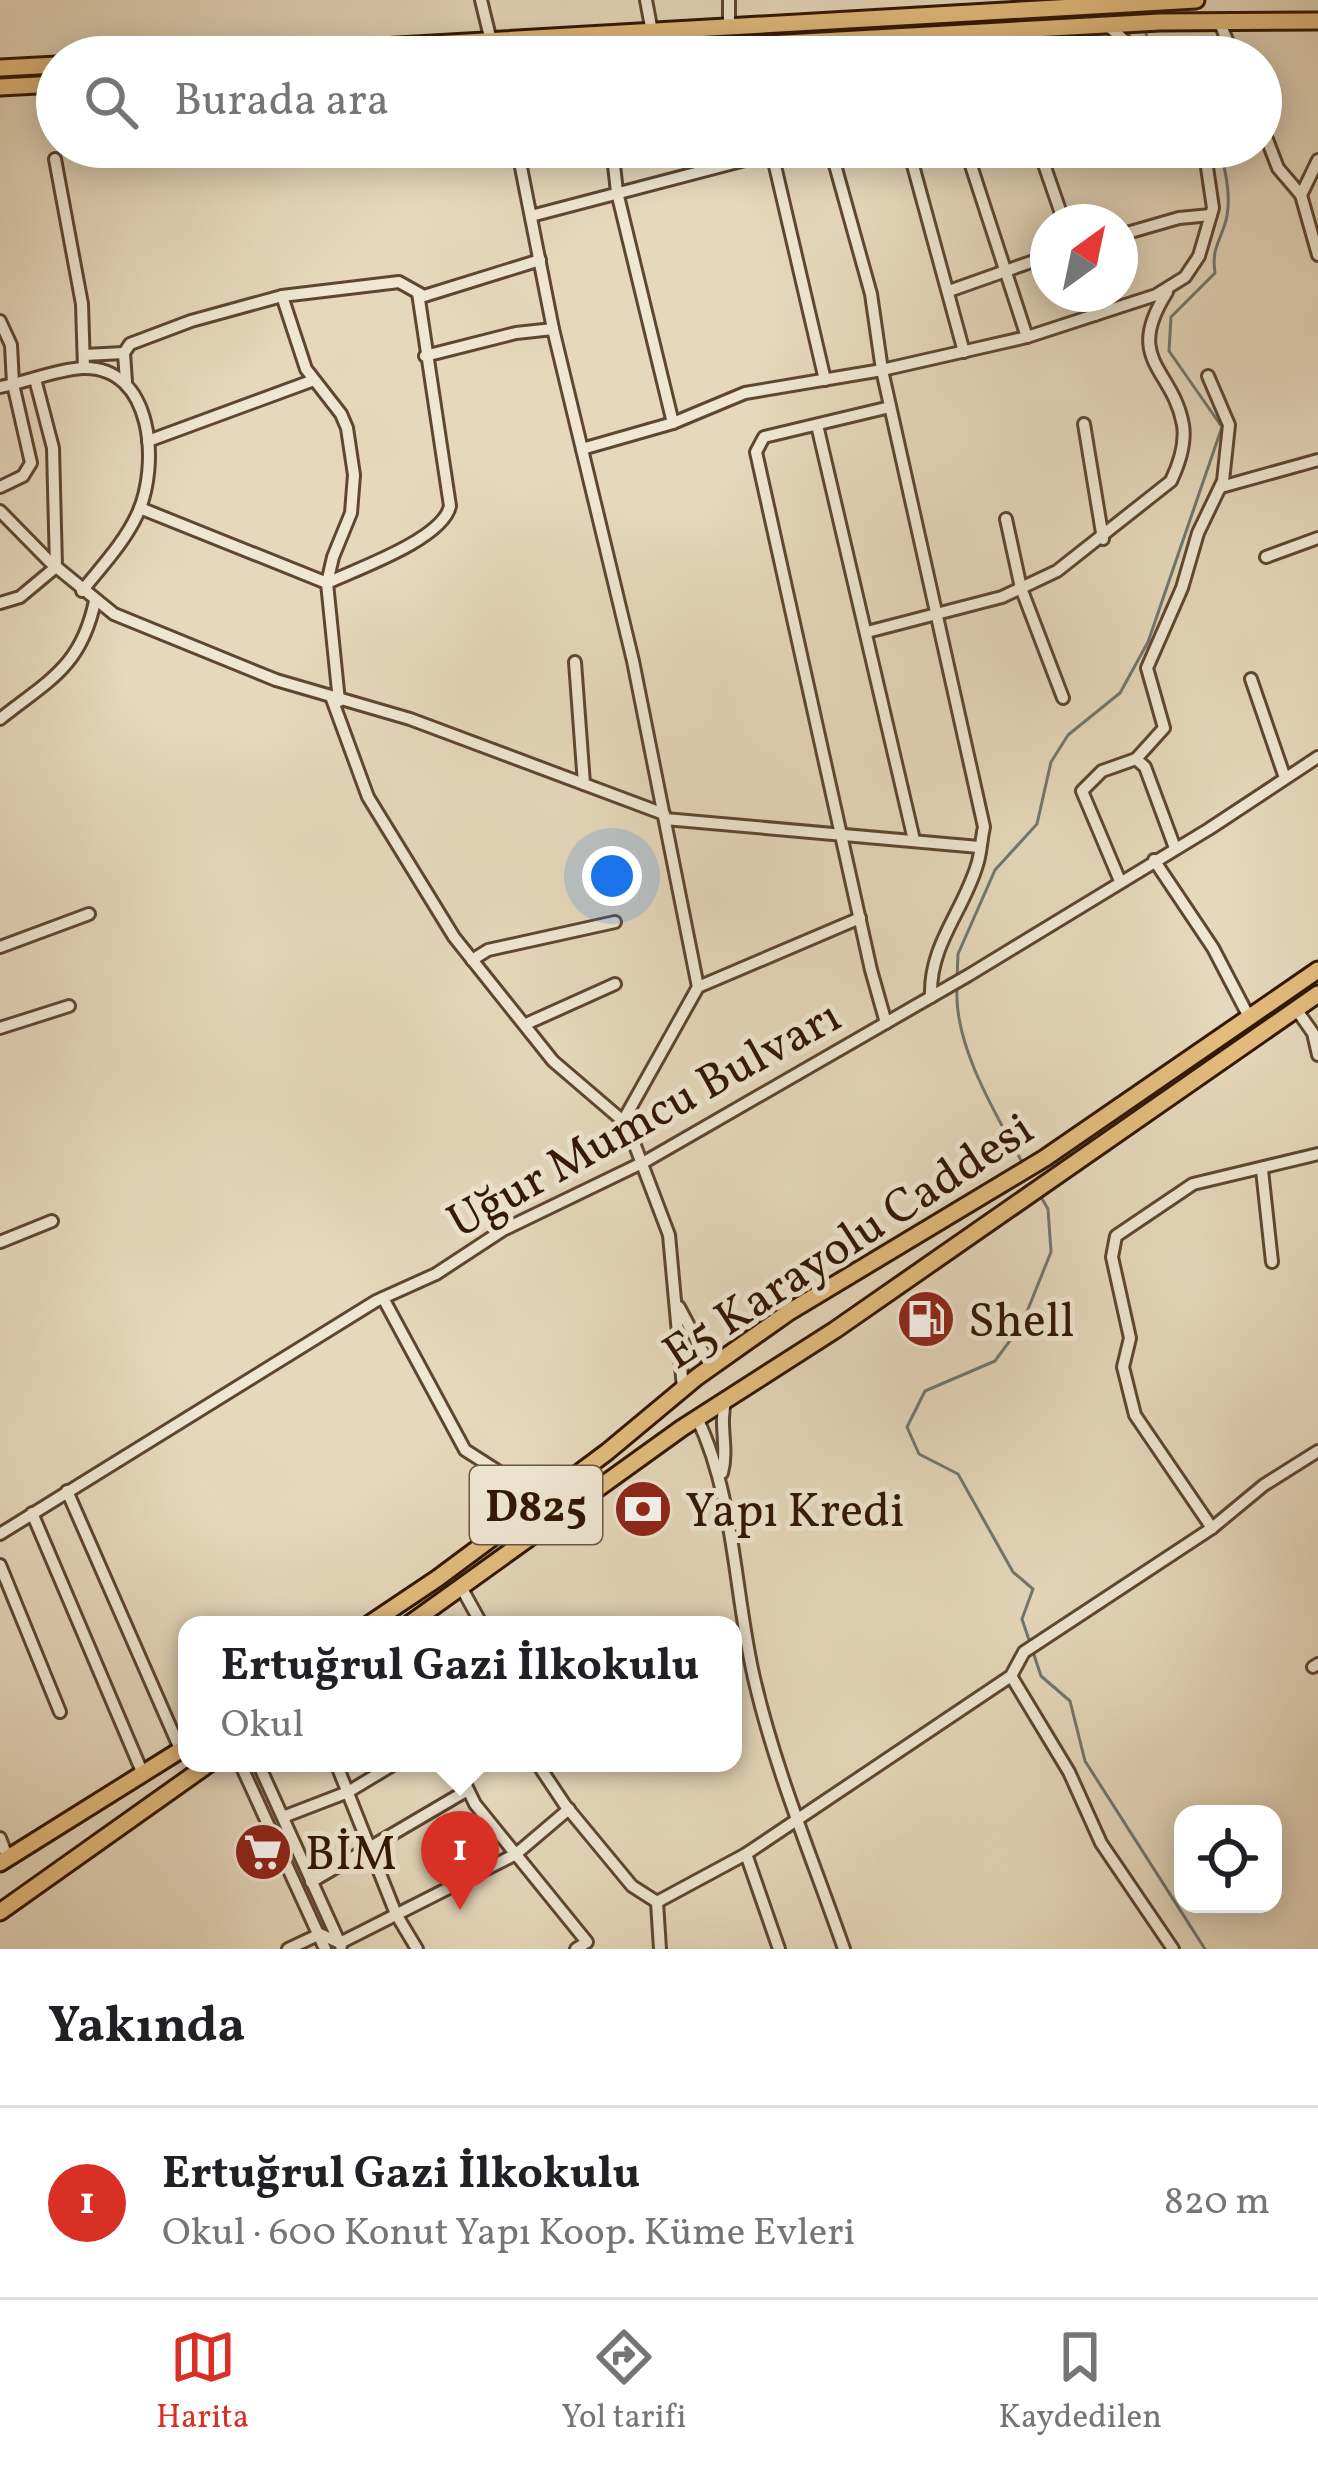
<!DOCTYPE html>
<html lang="tr">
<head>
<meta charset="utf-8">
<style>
	body { margin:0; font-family:Vollkorn,serif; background:#f2f2f2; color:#202124 }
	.controls { position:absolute; right:36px; bottom:36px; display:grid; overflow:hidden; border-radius:24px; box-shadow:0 6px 30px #0003 }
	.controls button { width:108px; height:108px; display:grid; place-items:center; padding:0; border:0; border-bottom:3px solid #e0e0e0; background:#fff; color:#202124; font:60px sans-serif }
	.compass { position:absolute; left:1030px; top:204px; width:108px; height:108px; border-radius:50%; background:#fff; box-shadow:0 6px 30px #0003; rotate:33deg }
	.you { position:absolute; left:612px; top:876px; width:42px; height:42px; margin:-30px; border:9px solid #fff; border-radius:50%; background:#1a73e8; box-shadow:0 0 0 18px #1a73e833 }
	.badge { display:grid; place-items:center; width:78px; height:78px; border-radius:50%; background:#d93025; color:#fff; font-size:39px; font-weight:700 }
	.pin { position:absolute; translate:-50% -99px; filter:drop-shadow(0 3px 6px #0008) }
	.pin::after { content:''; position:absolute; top:63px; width:42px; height:36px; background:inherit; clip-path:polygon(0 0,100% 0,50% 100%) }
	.popup { position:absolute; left:178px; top:1616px; width:564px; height:156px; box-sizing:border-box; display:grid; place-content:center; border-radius:24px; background:#fff; filter:drop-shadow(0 3px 9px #0005); font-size:39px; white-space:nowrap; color:#757577 }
	.popup b { font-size:45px; color:#202124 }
	.popup::after { content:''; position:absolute; left:50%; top:100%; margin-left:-24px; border:24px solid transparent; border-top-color:#fff }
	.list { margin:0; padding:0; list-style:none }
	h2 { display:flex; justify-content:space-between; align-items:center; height:156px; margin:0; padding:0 48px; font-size:51px }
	h2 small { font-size:39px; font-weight:400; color:#757577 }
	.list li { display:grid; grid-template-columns:78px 1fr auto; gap:36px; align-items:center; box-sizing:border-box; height:192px; padding:0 48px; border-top:3px solid #e0e0e0 }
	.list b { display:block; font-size:45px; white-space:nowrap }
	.list p { margin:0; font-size:39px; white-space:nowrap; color:#757577 }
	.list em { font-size:39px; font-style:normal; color:#757577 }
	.icon { flex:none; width:66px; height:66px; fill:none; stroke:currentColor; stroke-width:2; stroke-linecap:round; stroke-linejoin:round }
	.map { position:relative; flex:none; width:1318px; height:1949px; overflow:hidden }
	.search { position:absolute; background:#fff; box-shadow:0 6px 30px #0003; left:36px; right:36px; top:36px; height:132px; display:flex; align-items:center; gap:30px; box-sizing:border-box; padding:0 42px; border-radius:66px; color:#757577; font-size:45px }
	.sheet { height:348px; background:#fff }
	nav { display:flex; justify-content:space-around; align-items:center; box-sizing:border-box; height:168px; border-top:3px solid #e0e0e0; background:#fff; font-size:33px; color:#757577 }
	nav a { display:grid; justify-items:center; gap:6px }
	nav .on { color:#d93025 }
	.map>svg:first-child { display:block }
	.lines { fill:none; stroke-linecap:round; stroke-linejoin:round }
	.stream { stroke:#707771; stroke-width:3 }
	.minor-casing { stroke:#5f4632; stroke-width:16 }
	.highway-casing { stroke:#321604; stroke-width:21 }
	.minor { stroke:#efe6d3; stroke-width:10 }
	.highway { stroke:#e3bc7e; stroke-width:15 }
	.labels { text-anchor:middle; stroke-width:10; stroke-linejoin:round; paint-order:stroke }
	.shield { fill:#efe6d3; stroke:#6b5442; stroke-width:3 }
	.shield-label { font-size:45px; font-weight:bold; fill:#321604 }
	.street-label { font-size:48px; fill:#321604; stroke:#efe6d3 }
	.poi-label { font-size:48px; fill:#321604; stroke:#efe6d3; text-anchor:start }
</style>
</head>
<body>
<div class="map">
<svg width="1318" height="1949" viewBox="0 0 1318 1949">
	<rect width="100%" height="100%" fill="#e6d8bc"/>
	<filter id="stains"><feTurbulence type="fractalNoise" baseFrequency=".00167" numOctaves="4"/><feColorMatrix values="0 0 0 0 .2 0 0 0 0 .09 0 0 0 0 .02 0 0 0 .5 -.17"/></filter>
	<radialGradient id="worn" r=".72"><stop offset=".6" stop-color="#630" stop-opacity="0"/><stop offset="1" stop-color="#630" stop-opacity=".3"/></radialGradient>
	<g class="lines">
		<g class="stream">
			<path d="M 1145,30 L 1148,40 L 1166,57"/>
			<path d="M 957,979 L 958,954 L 995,870 L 1037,824 L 1051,762 L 1068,735 L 1120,693 L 1148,642 L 1222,427 L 1169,351 L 1171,317 L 1215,273 C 1211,246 1222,240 1227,216 C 1231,193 1225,169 1219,147"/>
			<path d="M 957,989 C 954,1045 995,1113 1022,1162"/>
			<path d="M 1030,1643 L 1022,1619 L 1033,1589 L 1013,1572 L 958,1474 L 919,1454 L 907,1427 L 925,1391 L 995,1361 L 1022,1324 L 1051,1252 L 1048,1209 L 1041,1197"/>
			<path d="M 1033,1652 L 1041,1676 L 1070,1701 L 1085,1761 L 1205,1949"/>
		</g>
		<defs>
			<g id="minor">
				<path d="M 481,0 L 491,41"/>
				<path d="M 646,0 L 652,32"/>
				<path d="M 729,0 L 729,27"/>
				<path d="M 1219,21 L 1234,57"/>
				<path d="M 1108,26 L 1144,57"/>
				<path d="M 888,57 L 890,38"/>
				<path d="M 1018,57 L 1027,30"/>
				<path d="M 1118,57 L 1142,55"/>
				<path d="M 1261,124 L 1278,168 L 1301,195"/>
				<path d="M 517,147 L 553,329 L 633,661 L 698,987 L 623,1121"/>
				<path d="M 612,147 L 617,192 L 673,423"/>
				<path d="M 830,147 L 871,294 L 882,370 L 984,827 C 981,840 981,853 977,865 C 963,912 929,945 931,997"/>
				<path d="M 908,147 L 964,352"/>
				<path d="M 965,147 L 1027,337"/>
				<path d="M 1038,147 L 1064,222"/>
				<path d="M 772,153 L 825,380"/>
				<path d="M 55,159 L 82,304 L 84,368"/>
				<path d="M 1318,160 L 1301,195 L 1318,255"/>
				<path d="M 531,216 L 795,147"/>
				<path d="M 1120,235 L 1179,218 L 1211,215"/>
				<path d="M 949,291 L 1048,256"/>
				<path d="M 1088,294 L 1095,315"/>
				<path d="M 0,321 L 11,345 L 13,384 L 31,463 L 23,476 L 0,487"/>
				<path d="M 84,355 L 124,353"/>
				<path d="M 425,356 L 516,333 L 553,329"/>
				<path d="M 126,382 L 124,353 L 130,344 L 191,321 L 282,296"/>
				<path d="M 0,387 C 27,382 55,370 82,368 C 154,365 160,467 137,515 C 124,543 101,567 82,591"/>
				<path d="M 1084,424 L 1103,539"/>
				<path d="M 817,425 L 914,840"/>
				<path d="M 148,441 L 314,380"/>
				<path d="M 582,449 L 673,423 L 745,393 L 882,370 L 970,350 L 1027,337 L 1156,295 L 1185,277 L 1199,256 L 1213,208 L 1204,147"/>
				<path d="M 1221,487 L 1318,460"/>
				<path d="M 140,508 L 327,583 C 357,569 443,539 450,506 L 418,293"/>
				<path d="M 0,511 L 49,561 L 114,614 L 276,680 L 410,719 L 664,814"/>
				<path d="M 1006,519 L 1021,588 L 1063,698"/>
				<path d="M 1266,557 L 1318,538"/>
				<path d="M 0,603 L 20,597 L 56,567 L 53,448 L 35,379"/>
				<path d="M 867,632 L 1002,597 L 1057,571 L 1171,481 C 1179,464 1186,444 1183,425 C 1173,368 1123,361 1167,292"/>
				<path d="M 575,662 L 584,784"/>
				<path d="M 1251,679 L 1285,778"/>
				<path d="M 332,699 L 368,797 L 454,937 L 553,1061 L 623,1121 L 631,1135 L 669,1235 L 683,1388"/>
				<path d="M 339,701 L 327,583 L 333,557 L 351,513 L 354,475 L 347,428 L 341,414 L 306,369 L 282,296 L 399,282 L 424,296 L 540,260"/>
				<path d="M 0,719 C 49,680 81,667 95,601"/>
				<path d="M 1136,759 L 1164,728 L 1147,668 L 1182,588 L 1198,533 L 1223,481 L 1229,425 L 1208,376"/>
				<path d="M 665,819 L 979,847"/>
				<path d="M 1154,860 L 1213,948 L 1249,1017"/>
				<path d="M 1120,881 L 1082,791 L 1102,771 L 1136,759 L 1145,767 L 1175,848"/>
				<path d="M 0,947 L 89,914"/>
				<path d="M 472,960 L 488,950 L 615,922"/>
				<path d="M 698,987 L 860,918"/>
				<path d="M 1296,1009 L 1313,1033 L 1318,1055"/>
				<path d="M 886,1023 L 871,970 L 756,452 L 764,437 L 890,407"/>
				<path d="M 526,1024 L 615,984"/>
				<path d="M 0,1028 L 69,1006"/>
				<path d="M 1262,1170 L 1272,1262"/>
				<path d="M 0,1242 L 52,1221"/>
				<path d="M 383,1298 L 465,1450 L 543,1500"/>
				<path d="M 679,1307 L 711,1367"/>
				<path d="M 697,1418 C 735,1497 734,1592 754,1678 C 775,1770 813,1860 844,1949"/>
				<path d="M 722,1473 C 729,1447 718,1425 726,1398"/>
				<path d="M 67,1491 L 181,1751"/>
				<path d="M 32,1513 L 143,1774"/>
				<path d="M 1212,1528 L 1135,1415 L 1123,1367 L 1130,1338 L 1112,1257 L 1116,1236 L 1193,1184 L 1318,1154"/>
				<path d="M 0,1534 L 376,1301 L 436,1274 L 503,1230 L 646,1161 L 969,975 L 1209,829 L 1318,757"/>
				<path d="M 0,1565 L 60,1712"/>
				<path d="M 461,1587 L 482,1625"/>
				<path d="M 1313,1667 L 1318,1664"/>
				<path d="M 1011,1676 L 1069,1772 L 1101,1843 L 1173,1949"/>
				<path d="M 240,1763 L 325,1949"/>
				<path d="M 258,1763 L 341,1946"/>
				<path d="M 336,1763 L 396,1914 L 417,1949"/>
				<path d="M 455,1763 L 475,1804 L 587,1942 L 576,1949"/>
				<path d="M 537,1763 L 565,1805 L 632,1886 L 657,1902"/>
				<path d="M 283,1817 L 348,1792 L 396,1763"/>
				<path d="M 0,1838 L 8,1859"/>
				<path d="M 746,1854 L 779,1949"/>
				<path d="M 311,1882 L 466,1791"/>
				<path d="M 657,1902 L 746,1854 L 1011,1676 L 1024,1652 L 1212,1528 L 1264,1485 L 1318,1451"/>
				<path d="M 657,1902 L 660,1949"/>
				<path d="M 288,1949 L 320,1934 L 340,1943 L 516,1854 L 569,1809"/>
			</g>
			<g id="highway">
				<path d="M 206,57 L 1196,0"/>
				<path d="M 532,57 L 1160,22 L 1318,21"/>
				<path d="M 0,68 L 57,65"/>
				<path d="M 0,87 L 57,84"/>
				<path d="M 368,1625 L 438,1578 L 607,1452 L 697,1377 L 789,1312 L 1045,1158 L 1318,970"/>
				<path d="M 408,1625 L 682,1428 L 835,1330 L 1318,994"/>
				<path d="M 0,1863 L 187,1746"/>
				<path d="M 0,1912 L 210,1763"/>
			</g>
		</defs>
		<use href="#minor" class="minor-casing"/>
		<use href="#highway" class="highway-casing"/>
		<use href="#minor" class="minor"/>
		<use href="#highway" class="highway"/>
	</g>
	<defs>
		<symbol id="fuel-disc" viewBox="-11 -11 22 22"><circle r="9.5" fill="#8f2418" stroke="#efe6d3"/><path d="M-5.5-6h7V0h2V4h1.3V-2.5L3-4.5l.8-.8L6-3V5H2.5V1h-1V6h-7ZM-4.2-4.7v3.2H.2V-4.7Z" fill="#fff"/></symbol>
		<symbol id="bank-disc" viewBox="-11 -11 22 22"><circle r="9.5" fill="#8f2418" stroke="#efe6d3"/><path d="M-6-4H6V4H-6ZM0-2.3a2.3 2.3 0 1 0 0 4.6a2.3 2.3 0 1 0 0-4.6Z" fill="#fff"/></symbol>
		<symbol id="supermarket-disc" viewBox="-11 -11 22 22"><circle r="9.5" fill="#8f2418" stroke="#efe6d3"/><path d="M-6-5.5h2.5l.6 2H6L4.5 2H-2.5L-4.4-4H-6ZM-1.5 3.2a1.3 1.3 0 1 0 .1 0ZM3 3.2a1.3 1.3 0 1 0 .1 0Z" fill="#fff"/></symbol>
	</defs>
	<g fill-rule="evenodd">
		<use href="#fuel-disc" x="893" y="1286" width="66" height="66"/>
		<use href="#bank-disc" x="610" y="1476" width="66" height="66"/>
		<use href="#supermarket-disc" x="230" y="1819" width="66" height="66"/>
	</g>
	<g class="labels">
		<rect class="shield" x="470" y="1466" width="132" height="78" rx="9"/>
		<g class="shield-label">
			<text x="536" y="1521">D825</text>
		</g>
		<g class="street-label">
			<text transform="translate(643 1117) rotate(-29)" y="17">Uğur Mumcu Bulvarı</text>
			<text transform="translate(847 1239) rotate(-33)" y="17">E5 Karayolu Caddesi</text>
		</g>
		<g class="poi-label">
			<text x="968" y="1336">Shell</text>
			<text x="685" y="1526">Yapı Kredi</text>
			<text x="305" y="1869">BİM</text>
		</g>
	</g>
	<rect width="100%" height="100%" filter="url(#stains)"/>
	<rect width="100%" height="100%" fill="url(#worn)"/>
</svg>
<div class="controls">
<button><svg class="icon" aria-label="locate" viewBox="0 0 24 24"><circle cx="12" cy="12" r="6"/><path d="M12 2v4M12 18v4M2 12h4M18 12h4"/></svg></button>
</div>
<svg class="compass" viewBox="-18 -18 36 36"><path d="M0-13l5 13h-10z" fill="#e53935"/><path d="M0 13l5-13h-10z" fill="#757577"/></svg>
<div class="you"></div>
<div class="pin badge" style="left:460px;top:1910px">1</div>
<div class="popup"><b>Ertuğrul Gazi İlkokulu</b>Okul</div>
<div class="search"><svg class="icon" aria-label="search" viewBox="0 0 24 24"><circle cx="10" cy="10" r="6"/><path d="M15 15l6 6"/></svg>Burada ara</div>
</div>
<section class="sheet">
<h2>Yakında<small></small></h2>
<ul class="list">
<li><span class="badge">1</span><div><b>Ertuğrul Gazi İlkokulu</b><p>Okul · 600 Konut Yapı Koop. Küme Evleri</p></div><em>820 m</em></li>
</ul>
</section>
<nav>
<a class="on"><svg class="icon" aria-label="map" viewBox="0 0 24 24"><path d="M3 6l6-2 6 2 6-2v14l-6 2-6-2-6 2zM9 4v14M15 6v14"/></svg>Harita</a>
<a><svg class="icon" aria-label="directions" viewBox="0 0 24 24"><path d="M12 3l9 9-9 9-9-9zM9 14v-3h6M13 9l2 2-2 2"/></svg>Yol tarifi</a>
<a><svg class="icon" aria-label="saved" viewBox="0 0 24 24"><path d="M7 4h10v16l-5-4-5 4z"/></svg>Kaydedilen</a>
</nav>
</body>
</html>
